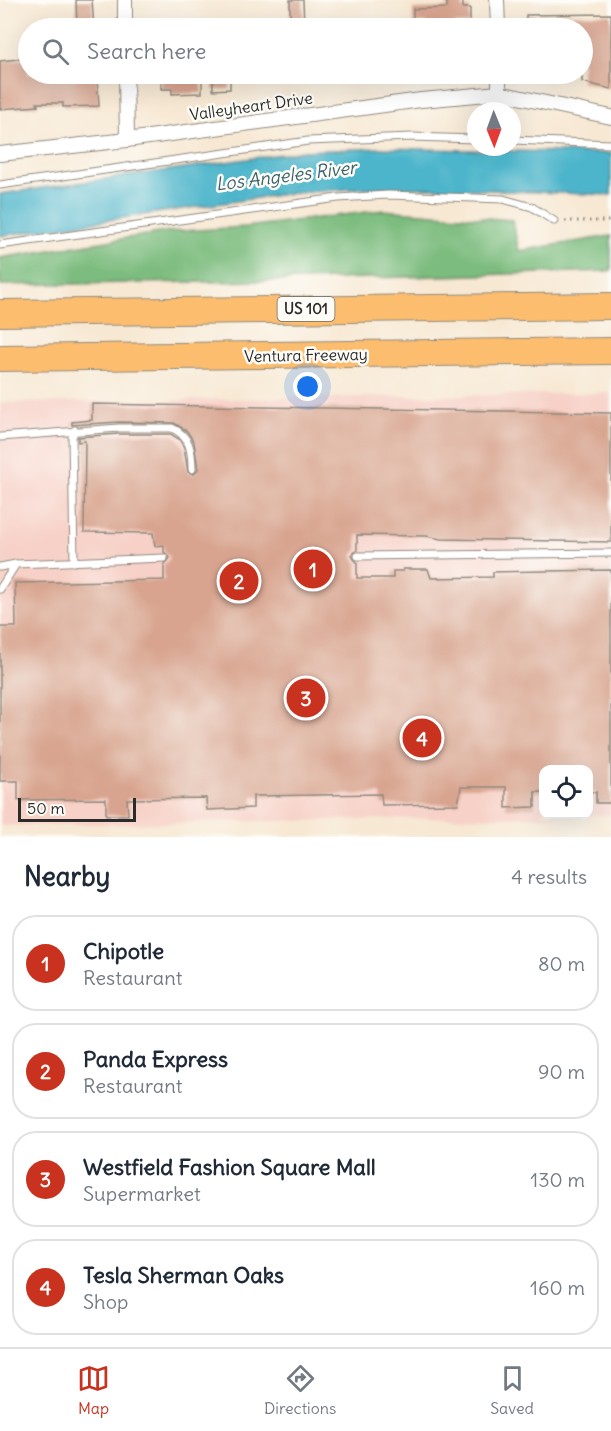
<!DOCTYPE html>
<html lang="en">
<head>
<meta charset="utf-8">
<style>
	body { margin:0; font-family:Delius,sans-serif; background:#f2f2f3; color:#1f2937 }
	.controls { position:absolute; right:18px; bottom:18px; display:grid; overflow:hidden; border-radius:12px; box-shadow:0 6px 24px #0002 }
	.controls button { width:54px; height:54px; display:grid; place-items:center; padding:0; border:0; border-bottom:2px solid #e0e1e3; background:#fff; color:#1f2937; font:30px sans-serif }
	.compass { position:absolute; left:467px; top:102px; width:54px; height:54px; border-radius:50%; background:#fff; box-shadow:0 6px 24px #0002; rotate:179deg }
	.scale { position:absolute; left:18px; bottom:15px; width:118px; box-sizing:border-box; padding-left:6px; border:3px solid #2b2b2b; border-top:0; font-size:16px; line-height:21px; white-space:nowrap; color:#2b2b2b; -webkit-text-stroke:4px #fdfcf7; paint-order:stroke }
	.you { position:absolute; left:308px; top:387px; width:21px; height:21px; margin:-15px; border:4px solid #fff; border-radius:50%; background:#1a73e8; box-shadow:0 0 0 9px #1a73e833 }
	.badge { display:grid; place-items:center; width:39px; height:39px; border-radius:50%; background:#c8321e; color:#fff; font-size:20px; font-weight:700 }
	.pin { position:absolute; translate:-50% -50%; border:3px solid #fff; box-shadow:0 2px 6px #0006 }
	.list { margin:0; padding:0; list-style:none }
	h2 { display:flex; justify-content:space-between; align-items:center; height:78px; margin:0; padding:0 24px; font-size:26px }
	h2 small { font-size:20px; font-weight:400; color:#747a83 }
	.list li { display:grid; grid-template-columns:39px 1fr auto; gap:18px; align-items:center; box-sizing:border-box; height:96px; margin:0 12px 12px; padding:0 12px; border:2px solid #e0e1e3; border-radius:24px }
	.list b { display:block; font-size:22px; white-space:nowrap }
	.list p { margin:0; font-size:20px; white-space:nowrap; color:#747a83 }
	.list em { font-size:20px; font-style:normal; color:#747a83 }
	.icon { flex:none; width:33px; height:33px; fill:none; stroke:currentColor; stroke-width:2; stroke-linecap:round; stroke-linejoin:round }
	.map { position:relative; flex:none; width:611px; height:837px; overflow:hidden }
	.search { position:absolute; background:#fff; box-shadow:0 6px 24px #0002; left:18px; right:18px; top:18px; height:66px; display:flex; align-items:center; gap:15px; box-sizing:border-box; padding:0 21px; border-radius:33px; color:#747a83; font-size:22px }
	.sheet { height:510px; background:#fff }
	nav { display:flex; justify-content:space-around; align-items:center; box-sizing:border-box; height:84px; border-top:2px solid #e0e1e3; background:#fff; font-size:16px; color:#747a83 }
	nav a { display:grid; justify-items:center; gap:3px }
	nav .on { color:#c8321e }
	.map>svg:first-child { display:block }
	.built { fill:#f7d1c8; fill-rule:evenodd }
	.forest { fill:#7cbc7e; stroke:#547454; stroke-width:1.5 }
	.water { fill:#4db5cb; stroke:#3c707b; stroke-width:1.5 }
	.building { fill:#d8a48f }
	.lines { fill:none; stroke-linecap:round; stroke-linejoin:round }
	.service-casing { stroke:#918a7f; stroke-width:9 }
	.minor-casing { stroke:#918a7f; stroke-width:16 }
	.motorway-casing { stroke:#918a7f; stroke-width:28 }
	.path { stroke:#918a7f; stroke-width:3; stroke-dasharray:1.5 4.5; stroke-linecap:butt }
	.service { stroke:#fff; stroke-width:7 }
	.minor { stroke:#fff; stroke-width:14 }
	.motorway { stroke:#fcbd6e; stroke-width:26 }
	.labels { text-anchor:middle; stroke-width:5; stroke-linejoin:round; paint-order:stroke }
	.shield { fill:#fdfcf7; stroke:#6a6a68; stroke-width:1.5 }
	.shield-label { font-size:15px; font-weight:bold; fill:#2b2b2b }
	.street-label { font-size:16px; fill:#2b2b2b; stroke:#fdfcf7 }
	.water-label { font-size:18px; font-style:italic; fill:#39626b; stroke:#fdfcf7 }
</style>
</head>
<body>
<div class="map">
<svg width="611" height="837" viewBox="0 0 611 837">
	<rect width="100%" height="100%" fill="#fdfcf7"/>
	<filter id="ink" filterUnits="userSpaceOnUse"><feTurbulence type="fractalNoise" baseFrequency=".0167" numOctaves="2"/><feDisplacementMap in="SourceGraphic" scale="12" xChannelSelector="R" yChannelSelector="G"/><feConvolveMatrix kernelMatrix="1 2 1 2 8 2 1 2 1" color-interpolation-filters="sRGB"/></filter>
	<filter id="wash" filterUnits="userSpaceOnUse"><feTurbulence type="fractalNoise" baseFrequency=".008" numOctaves="4" result="noise"/><feDisplacementMap in="SourceGraphic" scale="24" xChannelSelector="R" yChannelSelector="G"/><feGaussianBlur stdDeviation="1.35" result="paint"/><feColorMatrix in="noise" values="0 0 0 0 0 0 0 0 0 0 0 0 0 0 0 0 0 1.4 0 .05"/><feComposite in="paint" operator="in"/></filter>
	<g filter="url(#wash)">
		<rect width="100%" height="100%" fill="#f7e8d3"/>
		<path class="built" d="M 611,393 L 611,815 L 0,826 L 0,403 ZM 544,770 L 588,770 L 588,814 L 544,814 Z"/>
		<path class="forest" d="M 383,210 L 512,220 L 519,251 L 611,236 L 611,271 L 268,281 L 0,285 L 0,258 L 165,232 L 245,227 Z"/>
		<path class="water" d="M 381,148 L 611,153 L 611,195 L 437,188 L 364,188 L 292,193 L 0,236 L 0,194 L 303,151 Z"/>
		<g id="blocks">
			<g class="building">
				<path d="M 76,0 L 92,0 L 94,28 L 77,28 Z"/>
				<path d="M 290,0 L 303,0 L 304,25 L 290,26 Z"/>
				<path d="M 447,0 L 463,0 L 463,8 L 470,8 L 470,24 L 455,24 L 455,27 L 452,28 L 433,28 L 433,26 L 426,26 L 426,23 L 413,24 L 413,9 L 447,8 Z"/>
				<path d="M 611,14 L 611,89 L 582,82 L 582,28 L 526,28 L 526,15 Z"/>
				<path d="M 28,58 L 28,74 L 48,74 L 48,76 L 97,75 L 99,106 L 63,107 L 63,103 L 37,103 L 38,106 L 0,109 L 0,61 Z"/>
				<path d="M 161,74 L 180,74 L 180,79 L 202,79 L 202,93 L 172,94 L 172,89 L 161,89 Z"/>
				<path d="M 213,74 L 230,74 L 230,89 L 213,90 Z"/>
				<path d="M 92,404 L 611,413 L 611,542 L 441,539 L 426,536 L 357,535 L 357,550 L 352,555 L 354,559 L 357,562 L 357,578 L 393,578 L 393,571 L 403,571 L 403,569 L 428,569 L 431,578 L 493,577 L 493,572 L 611,570 L 611,803 L 596,803 L 596,792 L 588,792 L 588,770 L 543,770 L 543,792 L 535,792 L 535,807 L 506,808 L 506,787 L 461,787 L 458,804 L 382,805 L 381,794 L 253,796 L 253,808 L 207,810 L 206,798 L 127,799 L 128,815 L 106,815 L 106,799 L 18,800 L 18,781 L 0,781 L 0,627 L 16,627 L 15,583 L 164,580 L 164,564 L 167,562 L 170,558 L 168,555 L 164,552 L 164,545 L 155,546 L 153,533 L 84,532 L 85,441 L 78,442 L 78,437 L 119,434 L 171,434 L 179,439 L 184,447 L 188,472 L 194,474 L 198,469 L 194,442 L 187,431 L 174,423 L 119,422 L 72,425 L 72,422 L 92,420 Z"/>
			</g>
		</g>
	</g>
	<g filter="url(#ink)">
		<use href="#blocks" fill-opacity="0" stroke="#918a7f" stroke-width="1.5"/>
		<g class="lines">
			<defs>
				<g id="service">
					<path d="M 512,140 L 611,144"/>
					<path d="M 0,185 L 308,141 L 412,137 L 476,139"/>
					<path d="M 0,245 L 338,198 L 388,195 L 503,199 L 532,207 L 554,221"/>
					<path d="M 0,437 L 119,428 L 172,428 C 190,436 192,451 192,469"/>
					<path d="M 358,556 L 611,553"/>
					<path d="M 74,562 L 72,437 L 75,430"/>
					<path d="M 0,567 L 16,564 L 164,558"/>
					<path d="M 0,589 L 16,564"/>
				</g>
				<g id="minor">
					<path d="M 125,0 L 125,28"/>
					<path d="M 497,0 L 498,28"/>
					<path d="M 126,74 L 127,140"/>
					<path d="M 499,74 L 499,93"/>
					<path d="M 0,154 L 127,140 L 421,100 L 499,93 L 611,117"/>
				</g>
				<g id="motorway">
					<path d="M 0,313 L 611,306"/>
					<path d="M 0,358 L 611,351"/>
				</g>
			</defs>
			<use href="#service" class="service-casing"/>
			<use href="#minor" class="minor-casing"/>
			<use href="#motorway" class="motorway-casing"/>
			<path class="path" d="M 565,221 L 611,221"/>
			<use href="#service" class="service"/>
			<use href="#minor" class="minor"/>
			<use href="#motorway" class="motorway"/>
		</g>
	</g>
	<g class="labels">
		<rect class="shield" x="277.5" y="297" width="57" height="24" rx="4.5"/>
		<g class="shield-label">
			<text x="306" y="314">US 101</text>
		</g>
		<g class="street-label">
			<text transform="translate(251 106) rotate(-8)" y="6">Valleyheart Drive</text>
			<text transform="translate(306 355) rotate(-1)" y="6">Ventura Freeway</text>
		</g>
		<g class="water-label">
			<text transform="translate(286 176) rotate(-7)" y="6">Los Angeles River</text>
		</g>
	</g>
</svg>
<div class="controls">
<button><svg class="icon" aria-label="locate" viewBox="0 0 24 24"><circle cx="12" cy="12" r="6"/><path d="M12 2v4M12 18v4M2 12h4M18 12h4"/></svg></button>
</div>
<svg class="compass" viewBox="-18 -18 36 36"><path d="M0-13l5 13h-10z" fill="#e53935"/><path d="M0 13l5-13h-10z" fill="#747a83"/></svg>
<div class="scale">50 m</div>
<div class="you"></div>
<div class="pin badge" style="left:313px;top:569px">1</div>
<div class="pin badge" style="left:239px;top:581px">2</div>
<div class="pin badge" style="left:306px;top:698px">3</div>
<div class="pin badge" style="left:422px;top:738px">4</div>
<div class="search"><svg class="icon" aria-label="search" viewBox="0 0 24 24"><circle cx="10" cy="10" r="6"/><path d="M15 15l6 6"/></svg>Search here</div>
</div>
<section class="sheet">
<h2>Nearby<small>4 results</small></h2>
<ul class="list">
<li><span class="badge">1</span><div><b>Chipotle</b><p>Restaurant</p></div><em>80 m</em></li>
<li><span class="badge">2</span><div><b>Panda Express</b><p>Restaurant</p></div><em>90 m</em></li>
<li><span class="badge">3</span><div><b>Westfield Fashion Square Mall</b><p>Supermarket</p></div><em>130 m</em></li>
<li><span class="badge">4</span><div><b>Tesla Sherman Oaks</b><p>Shop</p></div><em>160 m</em></li>
</ul>
</section>
<nav>
<a class="on"><svg class="icon" aria-label="map" viewBox="0 0 24 24"><path d="M3 6l6-2 6 2 6-2v14l-6 2-6-2-6 2zM9 4v14M15 6v14"/></svg>Map</a>
<a><svg class="icon" aria-label="directions" viewBox="0 0 24 24"><path d="M12 3l9 9-9 9-9-9zM9 14v-3h6M13 9l2 2-2 2"/></svg>Directions</a>
<a><svg class="icon" aria-label="saved" viewBox="0 0 24 24"><path d="M7 4h10v16l-5-4-5 4z"/></svg>Saved</a>
</nav>
</body>
</html>
